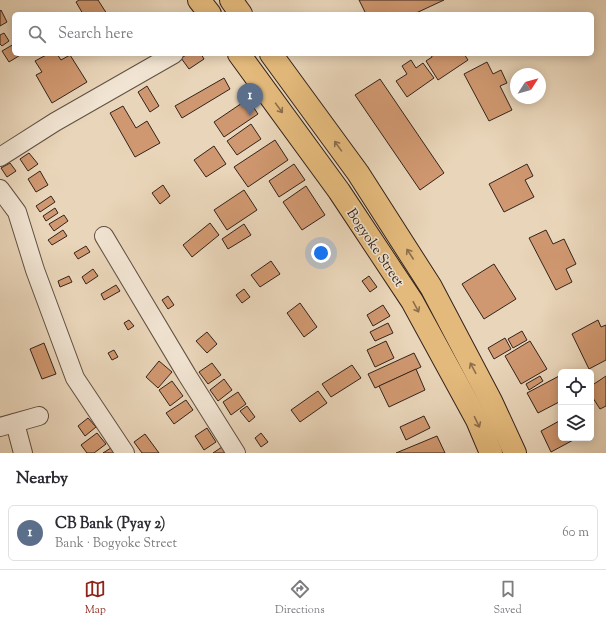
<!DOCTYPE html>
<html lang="en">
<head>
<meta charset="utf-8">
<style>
	body { margin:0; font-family:"Sorts Mill Goudy",serif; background:#f2f2f3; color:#2b2b33 }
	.controls { position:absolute; right:12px; bottom:12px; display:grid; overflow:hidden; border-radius:6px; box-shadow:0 2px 10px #0003 }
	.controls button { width:36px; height:36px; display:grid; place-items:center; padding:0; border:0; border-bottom:1px solid #e1e1e2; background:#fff; color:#2b2b33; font:20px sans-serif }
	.compass { position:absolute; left:510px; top:68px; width:36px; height:36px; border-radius:50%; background:#fff; box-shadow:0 2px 10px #0003; rotate:54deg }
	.you { position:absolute; left:321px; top:253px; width:14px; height:14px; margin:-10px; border:3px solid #fff; border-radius:50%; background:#1a73e8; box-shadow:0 0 0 6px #1a73e833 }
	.badge { display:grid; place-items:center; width:26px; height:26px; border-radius:50%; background:#8f2418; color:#fff; font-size:13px; font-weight:700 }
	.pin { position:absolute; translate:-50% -33px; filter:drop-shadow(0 1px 2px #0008) }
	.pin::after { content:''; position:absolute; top:21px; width:14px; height:12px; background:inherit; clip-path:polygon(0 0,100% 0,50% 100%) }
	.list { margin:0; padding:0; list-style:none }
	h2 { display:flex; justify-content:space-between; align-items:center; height:52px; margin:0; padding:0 16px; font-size:17px }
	h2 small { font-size:13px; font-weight:400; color:#7c7c81 }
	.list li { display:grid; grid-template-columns:26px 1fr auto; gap:12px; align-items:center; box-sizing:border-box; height:56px; margin:0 8px 8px; padding:0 8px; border:1px solid #e1e1e2; border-radius:6px }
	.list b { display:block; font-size:15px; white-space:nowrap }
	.list p { margin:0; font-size:13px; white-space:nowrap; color:#7c7c81 }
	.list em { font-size:13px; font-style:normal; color:#7c7c81 }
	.icon { flex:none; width:22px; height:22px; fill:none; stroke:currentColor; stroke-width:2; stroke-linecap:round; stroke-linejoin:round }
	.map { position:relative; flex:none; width:606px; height:453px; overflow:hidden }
	.search { position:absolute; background:#fff; box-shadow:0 2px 10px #0003; left:12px; right:12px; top:12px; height:44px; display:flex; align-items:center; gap:10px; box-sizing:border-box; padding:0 14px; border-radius:6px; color:#7c7c81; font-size:15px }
	.sheet { height:116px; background:#fff }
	nav { display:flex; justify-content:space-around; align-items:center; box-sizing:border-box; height:56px; border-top:1px solid #e1e1e2; background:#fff; font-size:11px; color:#7c7c81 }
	nav a { display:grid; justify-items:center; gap:2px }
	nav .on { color:#8f2418 }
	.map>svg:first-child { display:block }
	.building { fill:#d09870; stroke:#33231c }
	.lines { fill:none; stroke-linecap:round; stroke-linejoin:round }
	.street-casing { stroke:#605043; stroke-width:20 }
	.primary-casing { stroke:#33231c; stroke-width:24 }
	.street { stroke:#f1e4d2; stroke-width:18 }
	.primary { stroke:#e4ba7c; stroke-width:22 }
	.oneway { stroke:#8c6e4c }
	.labels { text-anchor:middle; stroke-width:3; stroke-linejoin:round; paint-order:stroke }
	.street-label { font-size:14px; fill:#33231c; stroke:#f1e4d2 }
</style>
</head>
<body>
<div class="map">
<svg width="606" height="453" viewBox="0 0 606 453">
	<rect width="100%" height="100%" fill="#e9d5b9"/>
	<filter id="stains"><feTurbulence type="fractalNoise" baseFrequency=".005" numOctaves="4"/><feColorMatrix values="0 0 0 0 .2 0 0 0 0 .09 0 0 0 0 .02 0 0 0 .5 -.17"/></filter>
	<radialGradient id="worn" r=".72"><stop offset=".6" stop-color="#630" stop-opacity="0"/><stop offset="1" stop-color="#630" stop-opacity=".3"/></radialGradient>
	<g class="building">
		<path d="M 79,0 L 98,0 L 107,14 L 83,14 L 76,2 Z"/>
		<path d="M 359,0 L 444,0 L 414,14 L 366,14 Z"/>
		<path d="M 1,10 L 7,22 L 0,26 L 0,11 Z"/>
		<path d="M 4,33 L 9,41 L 2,46 L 0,44 L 0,35 Z"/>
		<path d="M 14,44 L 14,54 L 22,54 L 9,62 L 2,51 Z"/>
		<path d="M 48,54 L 57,54 L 61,60 L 70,55 L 87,82 L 52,103 L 36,75 L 42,72 L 35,61 Z"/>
		<path d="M 188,54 L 201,54 L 204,59 L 189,69 L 181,58 Z"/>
		<path d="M 431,54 L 464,54 L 468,60 L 438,80 L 426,61 L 432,57 Z"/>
		<path d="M 411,60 L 416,68 L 423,63 L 434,78 L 407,97 L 396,81 L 407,74 L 402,66 Z"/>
		<path d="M 487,62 L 493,74 L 501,70 L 507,83 L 500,86 L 512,110 L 489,121 L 464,74 Z"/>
		<path d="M 224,78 L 230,89 L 182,118 L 175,106 Z"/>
		<path d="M 380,79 L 444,173 L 420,190 L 355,95 Z"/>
		<path d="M 147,86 L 159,106 L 150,112 L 138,92 Z"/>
		<path d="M 248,99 L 258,114 L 224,137 L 214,122 Z"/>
		<path d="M 123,106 L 136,128 L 147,121 L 160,143 L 135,157 L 110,113 Z"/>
		<path d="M 251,124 L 261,139 L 237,155 L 227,141 Z"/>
		<path d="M 275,140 L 288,160 L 248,187 L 234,167 Z"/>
		<path d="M 214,146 L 226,164 L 206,177 L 194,160 Z"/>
		<path d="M 29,153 L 38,164 L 28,171 L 20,159 Z"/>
		<path d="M 10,163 L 16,171 L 7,177 L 1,168 Z"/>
		<path d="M 294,164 L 305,180 L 279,197 L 269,181 Z"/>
		<path d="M 527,164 L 533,176 L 525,180 L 534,197 L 504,212 L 489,184 Z"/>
		<path d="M 40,171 L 48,185 L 36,192 L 28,179 Z"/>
		<path d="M 163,185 L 170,196 L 160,204 L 152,193 Z"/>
		<path d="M 306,186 L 325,215 L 302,230 L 283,202 Z"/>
		<path d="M 244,190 L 257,210 L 227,230 L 214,210 Z"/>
		<path d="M 51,196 L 55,202 L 40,212 L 36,206 Z"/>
		<path d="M 55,208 L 58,213 L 46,221 L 43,216 Z"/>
		<path d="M 64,215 L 68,221 L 54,231 L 49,224 Z"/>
		<path d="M 210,223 L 219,235 L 192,257 L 183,245 Z"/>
		<path d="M 244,224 L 251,235 L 228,249 L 222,239 Z"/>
		<path d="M 63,230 L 67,236 L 52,245 L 48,240 Z"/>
		<path d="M 546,230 L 553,244 L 564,239 L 576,264 L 566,269 L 572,282 L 556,290 L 529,238 Z"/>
		<path d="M 86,246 L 90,252 L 78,259 L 74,253 Z"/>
		<path d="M 271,261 L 280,274 L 260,287 L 251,275 Z"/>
		<path d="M 494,264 L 516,299 L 484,319 L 462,284 Z"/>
		<path d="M 93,269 L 98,276 L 86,284 L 82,277 Z"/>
		<path d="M 69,276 L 72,282 L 60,287 L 58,281 Z"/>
		<path d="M 369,276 L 377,287 L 370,292 L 362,281 Z"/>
		<path d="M 116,285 L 120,291 L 104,300 L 101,294 Z"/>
		<path d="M 244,289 L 250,297 L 242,303 L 236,295 Z"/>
		<path d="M 168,296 L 174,305 L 168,309 L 162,300 Z"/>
		<path d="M 300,303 L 317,327 L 304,337 L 287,313 Z"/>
		<path d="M 383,305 L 390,316 L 373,326 L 367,315 Z"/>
		<path d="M 129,320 L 134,326 L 128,330 L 124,323 Z"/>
		<path d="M 598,320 L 601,327 L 606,325 L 606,360 L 589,369 L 572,334 Z"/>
		<path d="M 388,323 L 393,333 L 375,341 L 370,332 Z"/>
		<path d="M 522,331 L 527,340 L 513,348 L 508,339 Z"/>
		<path d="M 207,332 L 217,344 L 207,353 L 196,341 Z"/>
		<path d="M 505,338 L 511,349 L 494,359 L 488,348 Z"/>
		<path d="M 386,341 L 394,358 L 375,367 L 367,350 Z"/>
		<path d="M 530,341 L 547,369 L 521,384 L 505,356 Z"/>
		<path d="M 44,343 L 56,374 L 42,379 L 30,349 Z"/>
		<path d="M 114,350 L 118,357 L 112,360 L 108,353 Z"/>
		<path d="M 414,353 L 421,367 L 375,388 L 368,374 Z"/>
		<path d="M 159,361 L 172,372 L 158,388 L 146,377 Z"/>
		<path d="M 212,363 L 221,375 L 208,384 L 199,372 Z"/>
		<path d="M 352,365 L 361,378 L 331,397 L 322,384 Z"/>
		<path d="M 416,369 L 425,390 L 389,407 L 379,386 Z"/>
		<path d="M 561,375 L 561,401 L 538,413 L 527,393 Z"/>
		<path d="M 540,376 L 543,381 L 529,390 L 526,384 Z"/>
		<path d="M 606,376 L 606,406 L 600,409 L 591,395 L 591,386 Z"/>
		<path d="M 224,379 L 232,390 L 218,401 L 210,390 Z"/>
		<path d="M 172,381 L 183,396 L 170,406 L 159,390 Z"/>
		<path d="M 318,391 L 327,403 L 300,422 L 291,410 Z"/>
		<path d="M 238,392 L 246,404 L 231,415 L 223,402 Z"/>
		<path d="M 186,400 L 193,410 L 174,424 L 166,413 Z"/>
		<path d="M 247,406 L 255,417 L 249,422 L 240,411 Z"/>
		<path d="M 424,416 L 430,428 L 406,440 L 400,427 Z"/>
		<path d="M 88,418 L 96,427 L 85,436 L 78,426 Z"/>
		<path d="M 561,420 L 561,438 L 577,438 L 551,452 L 541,431 Z"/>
		<path d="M 207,428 L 216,442 L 204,450 L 195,436 Z"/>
		<path d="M 97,433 L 106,444 L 94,453 L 87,453 L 81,445 Z"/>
		<path d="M 261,433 L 268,442 L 261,447 L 255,438 Z"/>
		<path d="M 145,434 L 159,453 L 142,453 L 134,442 Z"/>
		<path d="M 437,436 L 445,453 L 396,453 Z"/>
		<path d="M 114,446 L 118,453 L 103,453 Z"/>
		<path d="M 222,447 L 226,453 L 213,453 Z"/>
	</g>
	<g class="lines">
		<defs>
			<g id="street">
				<path d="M 0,157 L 55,122 L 174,54"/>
				<path d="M 0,189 L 17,212 L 35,270 L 75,378 L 125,453"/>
				<path d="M 104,236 L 187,375 L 236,453"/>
				<path d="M 15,423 L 23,453"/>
				<path d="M 0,427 L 39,416"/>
			</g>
			<g id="primary">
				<path d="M 199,0 L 210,14"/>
				<path d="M 231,0 L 241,14"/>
				<path d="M 239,54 L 339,191 L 412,301 L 477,420 L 491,453"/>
				<path d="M 271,54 L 358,173 L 431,287 L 491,401 L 515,453"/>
			</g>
		</defs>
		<use href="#street" class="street-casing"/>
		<use href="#primary" class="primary-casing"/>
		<use href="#street" class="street"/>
		<use href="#primary" class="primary"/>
	</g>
	<defs><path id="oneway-shaft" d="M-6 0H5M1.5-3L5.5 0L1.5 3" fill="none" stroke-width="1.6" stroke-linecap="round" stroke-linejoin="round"/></defs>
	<g class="oneway">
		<use href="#oneway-shaft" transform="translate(279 108) rotate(54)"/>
		<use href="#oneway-shaft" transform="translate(338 146) rotate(-126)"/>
		<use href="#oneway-shaft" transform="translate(410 254) rotate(-123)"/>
		<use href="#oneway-shaft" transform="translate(416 307) rotate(62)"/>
		<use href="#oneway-shaft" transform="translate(473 368) rotate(-118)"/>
		<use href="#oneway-shaft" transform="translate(477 422) rotate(64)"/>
	</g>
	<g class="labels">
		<g class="street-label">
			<text transform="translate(376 247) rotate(56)" y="5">Bogyoke Street</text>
		</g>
	</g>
	<rect width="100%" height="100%" filter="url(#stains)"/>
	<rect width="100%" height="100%" fill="url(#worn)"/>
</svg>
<div class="controls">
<button><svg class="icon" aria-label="locate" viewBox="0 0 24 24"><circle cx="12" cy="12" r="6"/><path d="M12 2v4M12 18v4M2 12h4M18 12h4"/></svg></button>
<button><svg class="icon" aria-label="layers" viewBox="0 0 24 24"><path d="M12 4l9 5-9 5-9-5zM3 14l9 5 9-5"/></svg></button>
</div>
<svg class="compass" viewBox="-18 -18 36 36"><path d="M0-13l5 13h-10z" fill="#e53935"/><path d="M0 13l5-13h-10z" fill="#7c7c81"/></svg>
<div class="you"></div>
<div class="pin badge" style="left:250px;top:116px;background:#5c6f8a">1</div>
<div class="search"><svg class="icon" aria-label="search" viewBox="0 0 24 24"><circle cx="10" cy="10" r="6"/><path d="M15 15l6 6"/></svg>Search here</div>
</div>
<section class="sheet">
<h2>Nearby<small></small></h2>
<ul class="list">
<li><span class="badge" style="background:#5c6f8a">1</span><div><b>CB Bank (Pyay 2)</b><p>Bank · Bogyoke Street</p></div><em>60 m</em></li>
</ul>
</section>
<nav>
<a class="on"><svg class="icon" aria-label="map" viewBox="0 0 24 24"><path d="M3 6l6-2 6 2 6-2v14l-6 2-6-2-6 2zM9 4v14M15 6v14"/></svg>Map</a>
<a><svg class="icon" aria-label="directions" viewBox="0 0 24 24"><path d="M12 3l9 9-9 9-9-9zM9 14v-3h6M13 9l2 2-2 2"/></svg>Directions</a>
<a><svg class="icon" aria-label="saved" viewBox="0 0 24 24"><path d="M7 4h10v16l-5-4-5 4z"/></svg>Saved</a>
</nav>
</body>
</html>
